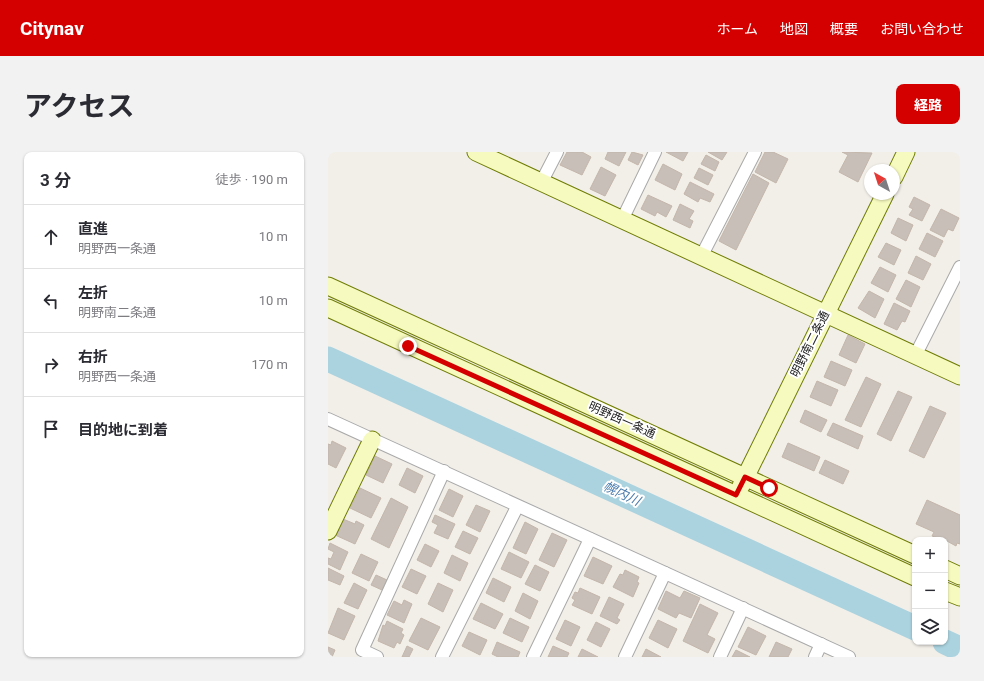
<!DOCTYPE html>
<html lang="ja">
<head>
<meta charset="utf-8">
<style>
	body { margin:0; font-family:Roboto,"Noto Sans JP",sans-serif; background:#f2f2f3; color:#2b2b33 }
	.controls { position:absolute; right:12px; bottom:12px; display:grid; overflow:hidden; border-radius:8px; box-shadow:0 1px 3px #0004 }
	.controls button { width:36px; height:36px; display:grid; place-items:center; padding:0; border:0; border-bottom:1px solid #e1e1e2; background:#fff; color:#2b2b33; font:20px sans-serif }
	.compass { position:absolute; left:536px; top:12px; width:36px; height:36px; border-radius:50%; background:#fff; box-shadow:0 1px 3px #0004; rotate:321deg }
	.stop { position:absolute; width:12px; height:12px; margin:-9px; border:3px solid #d40000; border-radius:50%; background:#fff }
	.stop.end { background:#d40000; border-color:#fff; box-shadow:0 1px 4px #0008 }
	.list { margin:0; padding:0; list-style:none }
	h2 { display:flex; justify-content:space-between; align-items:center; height:52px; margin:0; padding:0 16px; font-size:17px }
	h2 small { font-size:13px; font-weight:400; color:#7c7c81 }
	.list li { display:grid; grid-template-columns:26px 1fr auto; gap:12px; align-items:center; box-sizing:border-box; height:64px; padding:0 16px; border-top:1px solid #e1e1e2 }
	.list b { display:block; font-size:15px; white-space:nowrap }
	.list p { margin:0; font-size:13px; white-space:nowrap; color:#7c7c81 }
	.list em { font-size:13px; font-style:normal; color:#7c7c81 }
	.icon { flex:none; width:22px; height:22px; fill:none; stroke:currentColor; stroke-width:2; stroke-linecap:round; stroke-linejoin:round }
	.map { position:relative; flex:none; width:632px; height:505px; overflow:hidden; border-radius:8px }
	header { display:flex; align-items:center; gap:24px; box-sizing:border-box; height:56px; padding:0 20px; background:#d40000; color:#fff }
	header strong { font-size:19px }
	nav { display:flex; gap:22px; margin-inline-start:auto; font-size:14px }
	.intro { display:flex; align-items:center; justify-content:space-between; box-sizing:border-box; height:96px; padding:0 24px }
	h1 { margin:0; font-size:28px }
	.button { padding:10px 18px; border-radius:8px; background:#d40000; color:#fff; font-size:14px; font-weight:700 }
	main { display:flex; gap:24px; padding:0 24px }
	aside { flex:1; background:#fff; border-radius:8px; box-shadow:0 1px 3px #0004 }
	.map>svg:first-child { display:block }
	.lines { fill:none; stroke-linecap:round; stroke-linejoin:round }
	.river { stroke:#aad3df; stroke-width:25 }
	.building { fill:#c7bfb8; stroke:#c4b6ab }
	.street-casing { stroke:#a9a9a9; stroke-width:14 }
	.secondary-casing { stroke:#707d05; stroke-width:19 }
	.street { stroke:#fff; stroke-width:12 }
	.secondary { stroke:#f7fabf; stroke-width:17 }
	.route { stroke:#d40000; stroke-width:5 }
	.labels { text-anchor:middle; stroke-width:4; stroke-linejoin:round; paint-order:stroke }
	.street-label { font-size:12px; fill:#222; stroke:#fff }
	.water-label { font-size:13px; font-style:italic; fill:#4a7aab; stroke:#fff }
</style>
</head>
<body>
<header>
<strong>Citynav</strong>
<nav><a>ホーム</a><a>地図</a><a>概要</a><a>お問い合わせ</a></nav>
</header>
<div class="intro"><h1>アクセス</h1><a class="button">経路</a></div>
<main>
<aside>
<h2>3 分<small>徒歩 · 190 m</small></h2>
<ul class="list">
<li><svg class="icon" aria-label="ahead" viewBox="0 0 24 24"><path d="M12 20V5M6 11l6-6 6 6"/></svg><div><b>直進</b><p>明野西一条通</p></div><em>10 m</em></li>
<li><svg class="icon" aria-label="left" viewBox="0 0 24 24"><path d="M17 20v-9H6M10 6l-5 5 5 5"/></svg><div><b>左折</b><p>明野南二条通</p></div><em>10 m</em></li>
<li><svg class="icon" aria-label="right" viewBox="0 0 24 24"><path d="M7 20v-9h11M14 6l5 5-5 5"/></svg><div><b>右折</b><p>明野西一条通</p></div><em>170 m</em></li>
<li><svg class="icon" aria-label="arrive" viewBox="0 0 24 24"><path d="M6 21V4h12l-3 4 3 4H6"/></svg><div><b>目的地に到着</b></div></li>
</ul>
</aside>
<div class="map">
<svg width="632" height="505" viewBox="0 0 632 505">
	<rect width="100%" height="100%" fill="#f2efe9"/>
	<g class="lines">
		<g class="river">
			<path d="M 0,207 L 587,476"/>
			<path d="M 617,490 L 632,497"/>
		</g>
	</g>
	<g class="building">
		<path d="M 239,0 L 254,0 L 263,5 L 254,23 L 232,13 Z"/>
		<path d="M 280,0 L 298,0 L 291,14 L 277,7 Z"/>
		<path d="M 304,0 L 315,3 L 310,13 L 300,8 Z"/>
		<path d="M 338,0 L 360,0 L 355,9 Z"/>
		<path d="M 380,0 L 399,0 L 394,8 Z"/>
		<path d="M 437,0 L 445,0 L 460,7 L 448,31 L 427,20 Z"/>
		<path d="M 514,0 L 544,1 L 530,30 L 511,20 L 520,3 Z"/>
		<path d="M 378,3 L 391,10 L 387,19 L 373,12 Z"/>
		<path d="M 335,12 L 354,22 L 347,38 L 327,28 Z"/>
		<path d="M 273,15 L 288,23 L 277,44 L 262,37 Z"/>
		<path d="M 371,16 L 385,23 L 380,33 L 366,26 Z"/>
		<path d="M 425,22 L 441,31 L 408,98 L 391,89 Z"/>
		<path d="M 362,30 L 386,42 L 382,50 L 372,46 L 370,50 L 356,42 Z"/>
		<path d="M 320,43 L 344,54 L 338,65 L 329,60 L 327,64 L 313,57 Z"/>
		<path d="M 586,45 L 602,53 L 594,69 L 581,63 L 585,57 L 581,55 Z"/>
		<path d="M 352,52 L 366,59 L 361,67 L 365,69 L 362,76 L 345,68 Z"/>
		<path d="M 613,57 L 631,66 L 625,79 L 620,77 L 616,85 L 602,78 Z"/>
		<path d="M 570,66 L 585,73 L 578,89 L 563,81 Z"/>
		<path d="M 599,81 L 615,89 L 607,105 L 591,97 Z"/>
		<path d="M 558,91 L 573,98 L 566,113 L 550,105 Z"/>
		<path d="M 588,104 L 603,112 L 595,128 L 580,121 Z"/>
		<path d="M 552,115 L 568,123 L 560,140 L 543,131 Z"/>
		<path d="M 578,128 L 592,135 L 583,155 L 568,147 Z"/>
		<path d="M 541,139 L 556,147 L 547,166 L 530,156 Z"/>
		<path d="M 566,151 L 582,159 L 577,170 L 574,169 L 569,178 L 556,172 Z"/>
		<path d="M 520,183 L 537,192 L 528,211 L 511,203 Z"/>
		<path d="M 503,209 L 524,218 L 517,234 L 496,225 Z"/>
		<path d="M 538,225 L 553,232 L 533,275 L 517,268 Z"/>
		<path d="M 489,229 L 510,238 L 503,254 L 482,245 Z"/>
		<path d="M 570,239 L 584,245 L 563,289 L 549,282 Z"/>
		<path d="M 602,254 L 618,261 L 596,306 L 581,299 Z"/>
		<path d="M 477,258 L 499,268 L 493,280 L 472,270 Z"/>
		<path d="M 505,271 L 535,284 L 530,297 L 499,283 Z"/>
		<path d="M 4,289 L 18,296 L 8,316 L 0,312 L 0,292 L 3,293 Z"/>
		<path d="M 460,291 L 492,305 L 486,319 L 454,305 Z"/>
		<path d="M 47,304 L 64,312 L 55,331 L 38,323 Z"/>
		<path d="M 497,308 L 521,319 L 515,332 L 491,321 Z"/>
		<path d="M 79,316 L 95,324 L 87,341 L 71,333 Z"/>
		<path d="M 32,336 L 53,346 L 43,366 L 22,356 Z"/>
		<path d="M 121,337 L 135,344 L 125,365 L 111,358 Z"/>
		<path d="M 63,346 L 80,355 L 61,396 L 43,387 Z"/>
		<path d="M 599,348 L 632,363 L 632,392 L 629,391 L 628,394 L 617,388 L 604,384 L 606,380 L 588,372 Z"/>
		<path d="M 148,353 L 162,359 L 152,380 L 138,373 Z"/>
		<path d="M 107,363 L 127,372 L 120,387 L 106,381 L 110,373 L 104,370 Z"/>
		<path d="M 15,367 L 27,372 L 28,369 L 36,373 L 27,392 L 7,383 Z"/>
		<path d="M 197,370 L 210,377 L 198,402 L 185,396 Z"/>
		<path d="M 135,379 L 150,386 L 142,402 L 127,395 Z"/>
		<path d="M 224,381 L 239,388 L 226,415 L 211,408 Z"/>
		<path d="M 2,391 L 20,400 L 12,418 L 0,412 L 0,406 L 3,407 L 6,400 L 0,397 Z"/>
		<path d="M 97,392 L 111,399 L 103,415 L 89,408 Z"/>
		<path d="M 181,400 L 201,410 L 193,426 L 173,417 Z"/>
		<path d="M 33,402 L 50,410 L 41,429 L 24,421 Z"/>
		<path d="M 124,403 L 140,411 L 132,429 L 116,421 Z"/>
		<path d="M 265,405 L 284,414 L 275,432 L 256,424 Z"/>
		<path d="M 207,413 L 221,420 L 212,439 L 197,432 Z"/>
		<path d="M 0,416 L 16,424 L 12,433 L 0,428 Z"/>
		<path d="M 83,417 L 98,424 L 89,442 L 74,435 Z"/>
		<path d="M 297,418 L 311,425 L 309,430 L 311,431 L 305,445 L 285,435 L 292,422 L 295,423 Z"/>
		<path d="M 48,423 L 59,428 L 54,438 L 43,433 Z"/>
		<path d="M 165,426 L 183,435 L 176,450 L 158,441 Z"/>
		<path d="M 26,431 L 39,438 L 30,457 L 16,451 Z"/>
		<path d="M 110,431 L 125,438 L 115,460 L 100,452 Z"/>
		<path d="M 252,436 L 272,445 L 264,462 L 244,453 L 247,448 L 244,446 L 247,440 L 250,441 Z"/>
		<path d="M 338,439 L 352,446 L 356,439 L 372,446 L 363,466 L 351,461 L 348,466 L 330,457 Z"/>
		<path d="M 195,441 L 210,449 L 202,467 L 187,459 Z"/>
		<path d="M 281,445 L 296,452 L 289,466 L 292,468 L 289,472 L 272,464 Z"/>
		<path d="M 76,448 L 84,452 L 76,471 L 59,463 L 66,449 L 74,453 Z"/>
		<path d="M 153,451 L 175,462 L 167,477 L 145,467 Z"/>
		<path d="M 372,452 L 390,461 L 379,483 L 387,487 L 380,501 L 355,489 Z"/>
		<path d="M 10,456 L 27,464 L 16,488 L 0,481 Z"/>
		<path d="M 93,466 L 112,475 L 100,498 L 81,489 Z"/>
		<path d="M 182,466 L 201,475 L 194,490 L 175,481 Z"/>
		<path d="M 237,468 L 252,475 L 243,494 L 228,487 Z"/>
		<path d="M 330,468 L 349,477 L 340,496 L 321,486 Z"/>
		<path d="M 59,469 L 75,477 L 73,481 L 76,483 L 72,492 L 69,490 L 66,496 L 50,489 L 55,473 L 57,474 Z"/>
		<path d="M 268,470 L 282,477 L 273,495 L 259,488 Z"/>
		<path d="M 420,475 L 438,484 L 428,503 L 410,495 Z"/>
		<path d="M 141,480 L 159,488 L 152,503 L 134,494 Z"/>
		<path d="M 169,490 L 192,500 L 190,505 L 170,505 L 164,502 Z"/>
		<path d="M 448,490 L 464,497 L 460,505 L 441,505 Z"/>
		<path d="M 79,494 L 85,497 L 81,505 L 74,505 Z"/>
		<path d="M 225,494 L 241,501 L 239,505 L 220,505 Z"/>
		<path d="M 0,495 L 7,498 L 4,505 L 0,505 Z"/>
		<path d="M 254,497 L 270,505 L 250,505 Z"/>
		<path d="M 318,497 L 333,505 L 314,505 Z"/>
		<path d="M 408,498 L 422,505 L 404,505 Z"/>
	</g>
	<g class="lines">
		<defs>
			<g id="street">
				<path d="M 213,31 L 229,0"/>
				<path d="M 294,68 L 327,0"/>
				<path d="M 373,105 L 427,0"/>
				<path d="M 587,204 L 632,115"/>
				<path d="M 0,267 L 521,505"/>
				<path d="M 49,505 L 34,498 L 116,319"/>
				<path d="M 114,505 L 189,355"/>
				<path d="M 205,505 L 262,387"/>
				<path d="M 297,505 L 337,421"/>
				<path d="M 392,505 L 415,456"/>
				<path d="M 487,505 L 493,492"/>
			</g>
			<g id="secondary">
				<path d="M 148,0 L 632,224"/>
				<path d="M 566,25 L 578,0"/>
				<path d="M 0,134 L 587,403"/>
				<path d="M 0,156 L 587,425"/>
				<path d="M 413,334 L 557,42"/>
				<path d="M 0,379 L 44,288"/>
				<path d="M 617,417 L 632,424"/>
				<path d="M 617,439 L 632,445"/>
			</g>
		</defs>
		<use href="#street" class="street-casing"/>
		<use href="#secondary" class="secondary-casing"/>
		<use href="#street" class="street"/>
		<use href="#secondary" class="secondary"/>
	</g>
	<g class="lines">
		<path class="route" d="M 80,194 L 408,343 L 417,325 L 441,336"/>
	</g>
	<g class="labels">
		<g class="street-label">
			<text transform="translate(482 192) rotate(-64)" y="4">明野南二条通</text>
			<text transform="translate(294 268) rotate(24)" y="4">明野西一条通</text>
		</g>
		<g class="water-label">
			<text transform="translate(294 341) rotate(25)" y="5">幌内川</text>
		</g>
	</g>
</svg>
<div class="controls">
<button>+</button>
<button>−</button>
<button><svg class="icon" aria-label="layers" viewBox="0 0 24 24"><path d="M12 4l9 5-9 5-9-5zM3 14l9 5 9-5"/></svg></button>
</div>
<svg class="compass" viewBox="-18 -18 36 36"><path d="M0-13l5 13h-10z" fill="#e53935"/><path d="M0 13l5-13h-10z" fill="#7c7c81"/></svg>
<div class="stop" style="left:441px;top:336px"></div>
<div class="stop end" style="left:80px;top:194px"></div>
</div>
</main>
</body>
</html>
